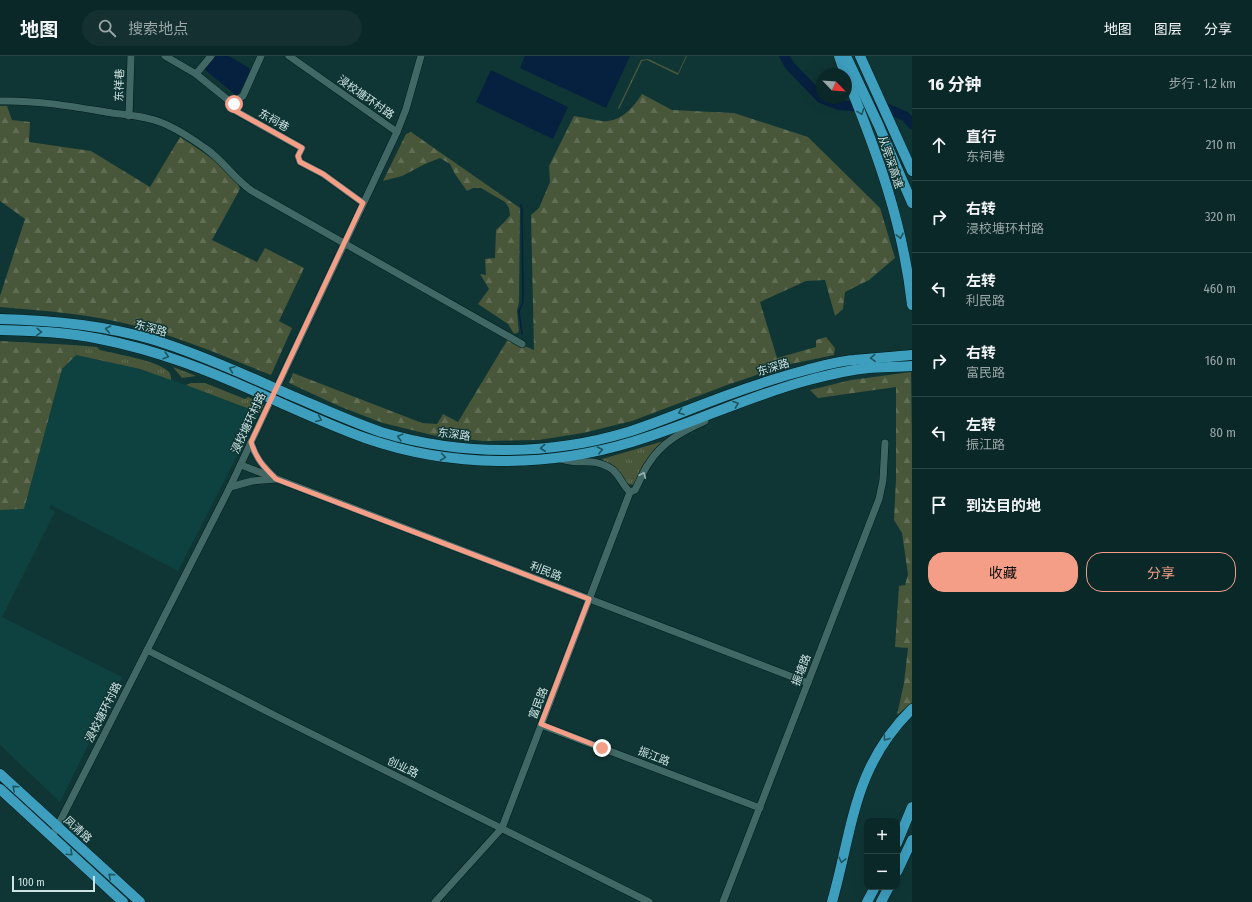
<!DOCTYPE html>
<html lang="zh">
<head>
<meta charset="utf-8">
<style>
	body { margin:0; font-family:"Fira Sans Condensed","Noto Sans SC",sans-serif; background:#143030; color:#f1f3f6 }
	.controls { position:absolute; right:12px; bottom:12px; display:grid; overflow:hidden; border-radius:8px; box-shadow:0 4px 16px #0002 }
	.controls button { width:36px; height:36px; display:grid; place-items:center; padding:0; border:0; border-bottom:1px solid #2b4445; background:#0b2828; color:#f1f3f6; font:20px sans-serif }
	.compass { position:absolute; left:816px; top:12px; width:36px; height:36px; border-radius:50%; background:#0b2828; box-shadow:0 4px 16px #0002; rotate:115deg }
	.scale { position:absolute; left:12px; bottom:10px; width:83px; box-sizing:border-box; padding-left:4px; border:2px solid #cfe4e2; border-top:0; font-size:11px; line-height:14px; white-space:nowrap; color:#cfe4e2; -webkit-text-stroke:3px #0f3635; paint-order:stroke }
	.stop { position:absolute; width:12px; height:12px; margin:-9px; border:3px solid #f49e88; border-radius:50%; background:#fff }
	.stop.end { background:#f49e88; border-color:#fff; box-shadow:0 1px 4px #0008 }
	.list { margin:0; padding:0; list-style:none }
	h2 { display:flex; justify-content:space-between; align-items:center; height:52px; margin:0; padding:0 16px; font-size:17px }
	h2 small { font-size:13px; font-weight:400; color:#9aa6a8 }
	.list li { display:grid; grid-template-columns:26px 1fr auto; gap:12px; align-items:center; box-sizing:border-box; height:72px; padding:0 16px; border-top:1px solid #2b4445 }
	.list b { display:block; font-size:15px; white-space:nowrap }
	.list p { margin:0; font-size:13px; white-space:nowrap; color:#9aa6a8 }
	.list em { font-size:13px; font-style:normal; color:#9aa6a8 }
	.actions { display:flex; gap:8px; padding:12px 16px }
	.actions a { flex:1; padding:9px 0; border:1px solid #f49e88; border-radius:16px; text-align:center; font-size:14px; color:#f49e88 }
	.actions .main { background:#f49e88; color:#111 }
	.icon { flex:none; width:22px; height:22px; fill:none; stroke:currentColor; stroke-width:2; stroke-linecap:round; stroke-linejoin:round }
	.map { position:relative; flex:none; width:912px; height:846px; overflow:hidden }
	header { display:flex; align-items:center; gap:24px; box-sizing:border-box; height:56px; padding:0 20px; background:#0b2828; border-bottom:1px solid #2b4445 }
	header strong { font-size:19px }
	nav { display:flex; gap:22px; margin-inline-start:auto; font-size:14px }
	.search { width:280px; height:36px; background:#143030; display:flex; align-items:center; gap:10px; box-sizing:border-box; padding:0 14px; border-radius:22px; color:#9aa6a8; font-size:15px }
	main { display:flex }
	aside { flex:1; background:#0b2828 }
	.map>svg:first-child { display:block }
	.built { fill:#0d4241 }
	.grass { fill:url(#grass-tufts) }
	.forest { fill:url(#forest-firs) }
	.water { fill:#06203f }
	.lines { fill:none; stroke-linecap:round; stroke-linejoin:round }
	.stream { stroke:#06203f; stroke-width:1.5 }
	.river { stroke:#06203f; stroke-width:10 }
	.minor-casing { stroke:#011c1b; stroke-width:8 }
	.highway-casing { stroke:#011c1b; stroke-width:11 }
	.minor { stroke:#426866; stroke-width:7 }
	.highway { stroke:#3e9ebe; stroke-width:10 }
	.highway-bridge-casing { stroke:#011c1b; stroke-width:11; stroke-linecap:butt }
	.highway-bridge { stroke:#3e9ebe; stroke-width:10 }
	.oneway { stroke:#1d555e }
	.oneway2 { stroke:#97b2b0 }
	.route { stroke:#f49e88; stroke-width:5 }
	.labels { text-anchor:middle; stroke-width:3; stroke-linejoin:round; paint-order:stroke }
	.street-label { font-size:11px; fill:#cfe4e2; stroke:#0f3635 }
</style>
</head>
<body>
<header>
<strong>地图</strong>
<div class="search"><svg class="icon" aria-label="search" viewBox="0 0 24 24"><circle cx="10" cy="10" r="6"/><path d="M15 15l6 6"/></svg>搜索地点</div>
<nav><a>地图</a><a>图层</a><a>分享</a></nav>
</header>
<main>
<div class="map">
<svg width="912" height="846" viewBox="0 0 912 846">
	<defs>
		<pattern id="grass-tufts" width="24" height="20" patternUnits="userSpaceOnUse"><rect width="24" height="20" fill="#485639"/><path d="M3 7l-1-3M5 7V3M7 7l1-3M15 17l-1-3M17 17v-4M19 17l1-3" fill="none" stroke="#616e55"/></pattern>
		<pattern id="forest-firs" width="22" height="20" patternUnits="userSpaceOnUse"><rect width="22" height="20" fill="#485639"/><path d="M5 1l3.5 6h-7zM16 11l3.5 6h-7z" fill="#616e55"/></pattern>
	</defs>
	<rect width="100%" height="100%" fill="#0f3635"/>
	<path class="built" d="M 76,299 L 140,313 L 186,329 L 259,357 L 178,515 L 51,449 L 49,452 L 55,456 L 2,561 L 122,621 L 60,746 L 0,689 L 0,454 L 24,453 L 62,313 Z"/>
	<g class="grass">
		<path d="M 686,0 L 687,0 L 678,19 L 647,4 L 642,5 L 619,53 L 618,52 L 641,4 L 648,3 L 678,17 Z"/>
		<path d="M 73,289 L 97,291 L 100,294 C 116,298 158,305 168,315 C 171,318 171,320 171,324 L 140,313 L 76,299 Z"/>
		<path d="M 173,311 L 196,320 L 182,322 Z"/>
		<path d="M 191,327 L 205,327 L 245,343 L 248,341 L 264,349 L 260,357 L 186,329 Z"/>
		<path d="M 664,385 L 634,429 L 627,428 C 620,416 615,408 602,404 L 602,403 Z"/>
	</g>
	<g class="forest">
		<path d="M 642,38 L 672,54 L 734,57 L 808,81 L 880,152 L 895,202 L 869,224 L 845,236 L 843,253 L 835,260 L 825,224 L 806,225 L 760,246 L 777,302 L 816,291 L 816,284 L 826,281 L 835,292 L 834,299 L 786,309 L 727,329 L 632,365 L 583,377 L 539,384 L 483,385 L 432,379 L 383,367 L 341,351 L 289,327 L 293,317 L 422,367 L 437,368 L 443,358 L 458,366 L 508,283 L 534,294 L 531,159 L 539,152 L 550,126 L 549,110 L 574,60 C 583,61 601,66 608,65 C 624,63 634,50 642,38 Z"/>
		<path d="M 0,50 L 7,50 L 12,64 L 30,66 L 29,86 L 91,95 L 150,131 L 180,81 C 194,90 237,117 240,133 L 212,184 L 257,206 L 265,192 L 304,212 L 279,265 L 292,272 L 271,319 C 226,301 182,282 136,270 C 91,258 46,255 0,251 L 0,240 L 25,163 L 0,145 Z"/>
		<path d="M 411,76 L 520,152 L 519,246 L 517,255 L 519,276 L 514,278 L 508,268 L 478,248 L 489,233 L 480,218 L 486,219 L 485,203 L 495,202 L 496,174 C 501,169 506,165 510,159 L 509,152 L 505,146 L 481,132 L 473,132 L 467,135 L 455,118 L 450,108 L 440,102 L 425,108 L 402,120 L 383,125 L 406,78 Z"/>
		<path d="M 0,285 L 73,289 L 76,299 L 62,313 L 24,453 L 0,454 Z"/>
		<path d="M 911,316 L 912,385 L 912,647 L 897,659 L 904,627 L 908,592 L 895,591 L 899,530 L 905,529 L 908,518 L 902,477 L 894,464 L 896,423 L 896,331 L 818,342 L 810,334 L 851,324 Z"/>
	</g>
	<g class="water">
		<path d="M 216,0 L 229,0 L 249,12 L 250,15 L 240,36 L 237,40 L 204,13 Z"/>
		<path d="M 525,0 L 630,0 L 606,52 L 520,12 Z"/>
		<path d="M 491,14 L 568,51 L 553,83 L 476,46 Z"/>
	</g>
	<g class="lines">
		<path class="stream" d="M 521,149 L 522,154 L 523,246 L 519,255 L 522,278"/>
		<path class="river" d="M 784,0 L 790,10 L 821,42 L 839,49 L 888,53 L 905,60 L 912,68"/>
		<defs>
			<g id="minor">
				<path d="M 165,0 L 196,18 L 233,48 L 234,54 L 302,92 L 298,100 L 300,106 L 323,118 L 363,147"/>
				<path d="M 196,18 L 211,0"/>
				<path d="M 0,45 C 38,44 75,51 112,57 C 128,59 145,60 160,66 C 176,72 191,82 205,92 C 223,104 234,123 252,135 L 522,288"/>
				<path d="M 233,48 L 238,43 L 243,40 L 261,0"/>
				<path d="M 129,60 L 131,0"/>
				<path d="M 397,76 L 406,53 L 421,0"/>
				<path d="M 561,403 C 579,410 594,400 613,414 C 620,420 623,430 630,436 L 635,434 C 640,425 643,415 649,407 C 662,386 683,375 705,365"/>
				<path d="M 241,409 L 808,627"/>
				<path d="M 230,431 L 252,425 L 276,423 C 264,411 256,403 251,386"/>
				<path d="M 147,594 L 278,661 L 649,846"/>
				<path d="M 541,669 L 760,752"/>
				<path d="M 52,781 L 230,431 L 397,76 L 289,0"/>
				<path d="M 435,846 L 502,772 L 630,436"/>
				<path d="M 723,846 L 879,443 L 883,424 L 885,387"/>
			</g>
			<g id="highway">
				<path d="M 839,0 L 845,18"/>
				<path d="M 846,0 L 878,68 L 912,147"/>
				<path d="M 860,0 L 912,115"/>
				<path d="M 846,20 C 877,96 903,167 912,249"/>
				<path d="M 0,263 C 51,264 102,269 151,283 C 191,295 230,312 268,329"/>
				<path d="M 0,274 C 33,275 67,276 100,283 C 157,294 210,315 263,339"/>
				<path d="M 288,338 C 319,351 349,365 381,376 C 461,400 548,400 628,376 C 647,370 665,363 683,356 C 723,340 764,325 806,314 C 821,310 838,305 854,304 C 873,302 893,301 912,299"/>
				<path d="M 283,348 C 310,360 337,372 365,382 C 451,412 546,412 632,386 C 692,368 748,340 809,324 C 828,319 849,314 869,312 C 884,311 898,311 912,310"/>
				<path d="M 0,718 L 140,846"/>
				<path d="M 0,733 L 123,846"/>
				<path d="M 897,787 L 912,751"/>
				<path d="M 897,816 L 912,784"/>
				<path d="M 832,846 C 853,772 853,711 912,653"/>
				<path d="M 867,846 L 875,831"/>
				<path d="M 881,846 L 889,831"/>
			</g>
		</defs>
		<use href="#minor" class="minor-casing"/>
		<use href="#highway" class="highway-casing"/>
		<use href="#minor" class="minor"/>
		<use href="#highway" class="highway"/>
		<defs>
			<g id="highway-bridge">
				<path d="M 268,329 L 288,338"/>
				<path d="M 263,339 L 283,348"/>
			</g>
		</defs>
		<use href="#highway-bridge" class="highway-bridge-casing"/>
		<use href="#highway-bridge" class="highway-bridge"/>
	</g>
	<defs><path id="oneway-chevron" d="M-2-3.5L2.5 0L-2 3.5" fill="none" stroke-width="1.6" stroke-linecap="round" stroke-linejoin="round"/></defs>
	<g class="oneway">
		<use href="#oneway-chevron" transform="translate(861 56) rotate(69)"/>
		<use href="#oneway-chevron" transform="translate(900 180) rotate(78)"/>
		<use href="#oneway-chevron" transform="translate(108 273) rotate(-168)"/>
		<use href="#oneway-chevron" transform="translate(39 276) rotate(4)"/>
		<use href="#oneway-chevron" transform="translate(166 300) rotate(18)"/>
		<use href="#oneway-chevron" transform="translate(873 302) rotate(176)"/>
		<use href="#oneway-chevron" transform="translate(232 313) rotate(-157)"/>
		<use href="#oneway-chevron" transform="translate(736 348) rotate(-20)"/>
		<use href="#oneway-chevron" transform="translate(681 356) rotate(159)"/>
		<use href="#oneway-chevron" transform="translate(319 363) rotate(23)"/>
		<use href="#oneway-chevron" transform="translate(400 381) rotate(-165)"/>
		<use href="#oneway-chevron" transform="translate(543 392) rotate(175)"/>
		<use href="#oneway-chevron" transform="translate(600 394) rotate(-13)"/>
		<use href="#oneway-chevron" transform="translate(443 401) rotate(8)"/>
		<use href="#oneway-chevron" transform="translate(886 682) rotate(126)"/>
		<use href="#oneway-chevron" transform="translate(15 732) rotate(-138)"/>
		<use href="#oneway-chevron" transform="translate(70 797) rotate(43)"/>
		<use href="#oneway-chevron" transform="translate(842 804) rotate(103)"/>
		<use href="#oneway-chevron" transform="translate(111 820) rotate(-138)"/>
	</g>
	<use class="oneway2" href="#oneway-chevron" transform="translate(643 419) rotate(-65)"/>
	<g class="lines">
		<path class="route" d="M 234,48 L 234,54 L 302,92 L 298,100 L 300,106 L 323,118 L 363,147 L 251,386 C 256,403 264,411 276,423 L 589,543 L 541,668 L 602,692"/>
	</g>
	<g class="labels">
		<g class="street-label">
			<text transform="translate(119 29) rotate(-88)" y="4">东祥巷</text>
			<text transform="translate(366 41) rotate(35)" y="4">浸校塘环村路</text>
			<text transform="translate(274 64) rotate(29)" y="4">东祠巷</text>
			<text transform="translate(891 106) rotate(71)" y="4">从莞深高速</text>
			<text transform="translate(151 272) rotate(15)" y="4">东深路</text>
			<text transform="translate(773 311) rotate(-17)" y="4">东深路</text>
			<text transform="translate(248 367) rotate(-65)" y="4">浸校塘环村路</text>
			<text transform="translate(454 378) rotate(7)" y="4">东深路</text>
			<text transform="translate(546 515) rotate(21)" y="4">利民路</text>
			<text transform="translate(801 614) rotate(-69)" y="4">振塘路</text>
			<text transform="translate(538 647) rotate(-69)" y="4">富民路</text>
			<text transform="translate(103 656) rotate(-63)" y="4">浸校塘环村路</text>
			<text transform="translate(654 700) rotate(21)" y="4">振江路</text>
			<text transform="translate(403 711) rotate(26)" y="4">创业路</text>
			<text transform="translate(78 773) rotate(42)" y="4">凤清路</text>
		</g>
	</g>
</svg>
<div class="controls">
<button>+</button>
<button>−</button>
</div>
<svg class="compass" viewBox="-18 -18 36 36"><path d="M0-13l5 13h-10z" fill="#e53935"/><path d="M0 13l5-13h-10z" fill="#9aa6a8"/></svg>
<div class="scale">100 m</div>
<div class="stop" style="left:234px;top:48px"></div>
<div class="stop end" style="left:602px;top:692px"></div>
</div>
<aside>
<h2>16 分钟<small>步行 · 1.2 km</small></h2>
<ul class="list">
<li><svg class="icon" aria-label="ahead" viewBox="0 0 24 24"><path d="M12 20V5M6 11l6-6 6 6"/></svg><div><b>直行</b><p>东祠巷</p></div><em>210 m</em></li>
<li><svg class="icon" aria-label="right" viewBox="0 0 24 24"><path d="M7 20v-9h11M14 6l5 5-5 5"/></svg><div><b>右转</b><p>浸校塘环村路</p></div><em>320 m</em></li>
<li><svg class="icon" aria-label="left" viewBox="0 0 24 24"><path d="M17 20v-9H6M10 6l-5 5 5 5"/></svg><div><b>左转</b><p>利民路</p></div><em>460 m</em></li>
<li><svg class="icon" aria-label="right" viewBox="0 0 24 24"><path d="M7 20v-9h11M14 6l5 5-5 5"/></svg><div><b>右转</b><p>富民路</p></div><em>160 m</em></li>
<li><svg class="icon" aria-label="left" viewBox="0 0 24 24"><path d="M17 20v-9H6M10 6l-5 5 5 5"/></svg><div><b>左转</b><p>振江路</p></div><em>80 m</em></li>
<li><svg class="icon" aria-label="arrive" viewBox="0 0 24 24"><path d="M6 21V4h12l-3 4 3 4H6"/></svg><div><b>到达目的地</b></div></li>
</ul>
<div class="actions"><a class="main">收藏</a><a>分享</a></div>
</aside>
</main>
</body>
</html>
